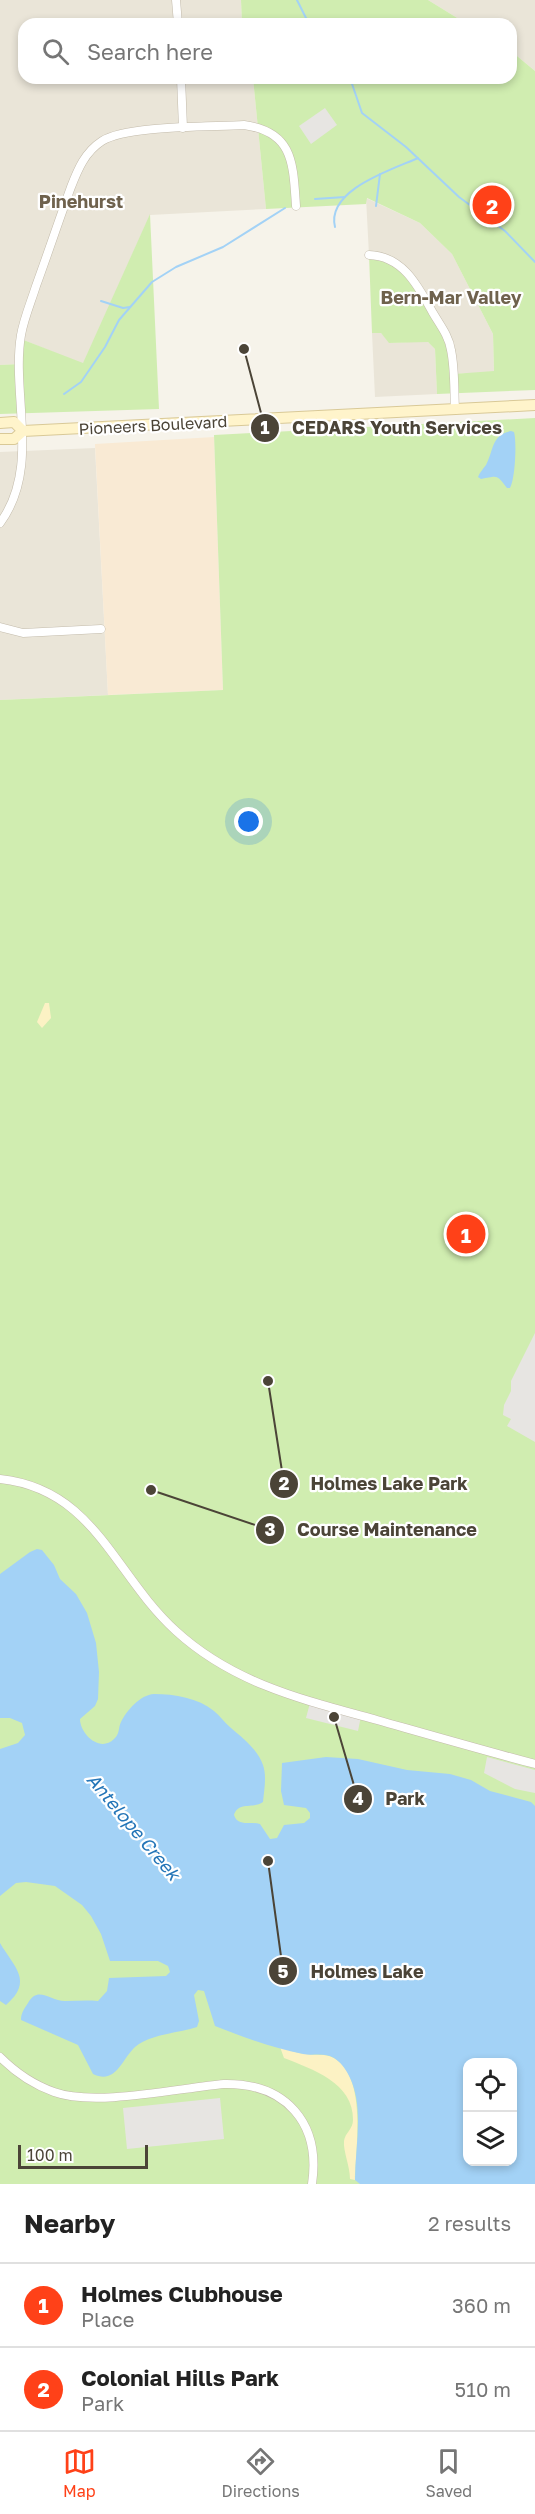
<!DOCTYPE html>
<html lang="en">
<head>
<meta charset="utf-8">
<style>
	body { margin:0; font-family:"Golos Text",sans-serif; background:#f2f2f2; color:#222 }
	.controls { position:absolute; right:18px; bottom:18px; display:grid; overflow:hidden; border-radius:12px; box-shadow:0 3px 9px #0003 }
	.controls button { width:54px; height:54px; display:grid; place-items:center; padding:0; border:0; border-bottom:2px solid #e0e0e0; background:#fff; color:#222; font:30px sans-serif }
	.scale { position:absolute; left:18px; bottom:15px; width:130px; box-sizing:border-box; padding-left:6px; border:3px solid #4b4437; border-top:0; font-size:16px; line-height:21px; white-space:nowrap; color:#4b4437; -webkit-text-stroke:4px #fff; paint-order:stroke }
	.you { position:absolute; left:249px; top:822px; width:21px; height:21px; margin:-15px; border:4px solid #fff; border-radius:50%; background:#1a73e8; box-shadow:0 0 0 9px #1a73e833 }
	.badge { display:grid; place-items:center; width:39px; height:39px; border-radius:50%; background:#ff4118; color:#fff; font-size:20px; font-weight:700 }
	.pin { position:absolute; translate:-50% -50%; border:3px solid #fff; box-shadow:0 2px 6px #0006 }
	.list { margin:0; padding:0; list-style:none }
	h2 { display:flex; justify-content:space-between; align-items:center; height:78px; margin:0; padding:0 24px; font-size:26px }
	h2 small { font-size:20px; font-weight:400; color:#767676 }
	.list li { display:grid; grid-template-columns:39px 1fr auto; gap:18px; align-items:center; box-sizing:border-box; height:84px; padding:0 24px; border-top:2px solid #e0e0e0 }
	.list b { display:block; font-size:22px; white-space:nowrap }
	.list p { margin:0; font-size:20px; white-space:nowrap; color:#767676 }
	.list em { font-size:20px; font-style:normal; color:#767676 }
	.icon { flex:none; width:33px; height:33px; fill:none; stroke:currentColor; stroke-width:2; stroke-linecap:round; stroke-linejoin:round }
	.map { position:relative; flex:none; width:535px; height:2184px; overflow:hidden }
	.search { position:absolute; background:#fff; box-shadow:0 3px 9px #0003; left:18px; right:18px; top:18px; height:66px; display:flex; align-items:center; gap:15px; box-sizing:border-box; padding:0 21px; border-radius:18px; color:#767676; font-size:22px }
	.sheet { height:246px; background:#fff }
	nav { display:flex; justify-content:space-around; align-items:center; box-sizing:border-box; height:84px; border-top:2px solid #e0e0e0; background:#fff; font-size:16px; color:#767676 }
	nav a { display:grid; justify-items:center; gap:3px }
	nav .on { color:#ff4118 }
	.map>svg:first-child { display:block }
	.residential { fill:#eae5d8 }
	.commercial { fill:#f9ead4 }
	.green { fill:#d0edb0; fill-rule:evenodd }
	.sand { fill:#fcf2c4 }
	.parking { fill:#e7e5e2 }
	.water { fill:#a3d2f6; fill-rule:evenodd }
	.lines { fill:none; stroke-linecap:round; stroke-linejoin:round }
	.stream { stroke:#a3d2f6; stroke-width:2 }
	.minor-casing { stroke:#c3bbab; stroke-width:9 }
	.secondary-casing { stroke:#d9c997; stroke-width:12 }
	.minor { stroke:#fff; stroke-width:8 }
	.secondary { stroke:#fff4cb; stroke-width:10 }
	.labels { text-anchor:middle; stroke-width:4.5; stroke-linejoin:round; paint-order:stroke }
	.street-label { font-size:16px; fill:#4b4437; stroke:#fff }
	.neighbourhood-label { font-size:18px; font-weight:bold; fill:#6f624d; stroke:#fff }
	.water-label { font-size:18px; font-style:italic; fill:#2576b8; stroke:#fff }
	.leader { fill:none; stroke:#4b4437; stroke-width:2 }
	.callout-dot { fill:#4b4437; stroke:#fff; stroke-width:2 }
	.mark-label { font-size:18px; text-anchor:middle; font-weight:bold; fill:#fff }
	.callout-label { font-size:18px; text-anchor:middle; font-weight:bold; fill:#4b4437; stroke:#fff; stroke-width:4.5; stroke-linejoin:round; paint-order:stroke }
</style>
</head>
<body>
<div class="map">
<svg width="535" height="2184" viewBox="0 0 535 2184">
	<rect width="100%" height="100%" fill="#f6f3ea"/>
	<g class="residential">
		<path d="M 0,0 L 241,0 L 242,24 L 24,24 L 24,78 L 253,78 L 266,209 L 150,215 L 83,364 L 21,339 L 20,364 L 0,365 Z"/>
		<path d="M 428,0 L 535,0 L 535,71 L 511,51 L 511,24 L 467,24 Z"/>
		<path d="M 366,198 L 420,223 L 452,254 L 493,334 L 494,372 L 453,374 L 452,351 L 369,255 Z"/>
		<path d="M 372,333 L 381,333 L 390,343 L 427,341 L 435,349 L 437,394 L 375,397 Z"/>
		<path d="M 95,448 L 108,695 L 0,700 L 0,452 Z"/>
	</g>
	<path class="commercial" d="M 214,437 L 223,690 L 108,695 L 95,444 Z"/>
	<g class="green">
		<path d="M 241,0 L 428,0 L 467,24 L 242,24 Z"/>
		<path d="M 511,51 L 535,71 L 535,390 L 437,394 L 435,349 L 428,342 L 389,343 L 381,333 L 372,333 L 369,255 L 398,264 L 446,335 L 453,374 L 494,371 L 493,334 L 452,254 L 420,223 L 367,198 L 366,204 L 266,209 L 253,78 L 511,78 Z"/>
		<path d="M 150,214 L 159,409 L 0,414 L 0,365 L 20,364 L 21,339 L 83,363 Z"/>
		<path d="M 535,418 L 535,2184 L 0,2184 L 0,700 L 223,690 L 214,435 ZM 468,2062 L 512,2062 L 512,2162 L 468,2162 Z"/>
	</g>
	<g class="sand">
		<path d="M 45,1003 L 49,1003 L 51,1018 L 42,1028 L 37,1022 Z"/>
		<path d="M 280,2047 C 288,2050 297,2053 306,2054 C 315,2056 325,2053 334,2058 C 367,2077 356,2147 355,2180 L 350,2179 C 350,2166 343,2151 344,2141 C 345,2133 353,2129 353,2120 C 354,2083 312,2069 284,2058 Z"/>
	</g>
	<g class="parking">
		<path d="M 325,108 L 337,125 L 311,144 L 299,126 Z"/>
		<path d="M 535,1333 L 535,1442 L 507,1426 L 511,1419 L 503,1415 L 504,1405 L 511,1391 L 511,1381 Z"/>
		<path d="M 310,1703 L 361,1716 L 358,1731 L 306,1718 Z"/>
		<path d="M 487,1757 L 535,1770 L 535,1793 L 515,1789 L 484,1773 Z"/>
		<path d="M 220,2098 L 224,2139 L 127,2149 L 123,2108 Z"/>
	</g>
	<g class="water">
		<path d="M 511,431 L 514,432 C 517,443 515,480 510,488 L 507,488 C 496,474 498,476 481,479 L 478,477 C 480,472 483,469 486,465 C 494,450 491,435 511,431 Z"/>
		<path d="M 37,1549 L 42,1550 L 54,1565 L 60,1579 L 76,1594 L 87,1613 L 96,1643 L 99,1672 L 98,1699 L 95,1706 L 80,1719 C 80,1734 100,1753 114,1739 C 120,1734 118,1728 121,1722 C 127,1710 140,1695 154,1694 C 175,1694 198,1698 214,1711 C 220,1716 225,1723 231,1728 C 243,1738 258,1750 263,1765 C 267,1776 264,1791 263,1802 C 254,1809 238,1801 234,1815 C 238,1827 250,1821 260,1824 L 270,1839 L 277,1838 L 284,1825 L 304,1823 L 310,1818 L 310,1813 L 306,1808 L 284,1805 L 281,1791 L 282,1763 L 326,1757 L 358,1759 L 407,1770 L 450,1774 L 471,1780 L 490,1791 L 531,1802 L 535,1806 L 535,2184 L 360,2184 L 355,2180 C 355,2153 361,2124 356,2097 C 354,2084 346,2065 334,2058 C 325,2052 313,2056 303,2054 C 273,2048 243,2037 215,2026 L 204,1991 L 198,1990 L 194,1995 L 199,2021 L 197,2027 C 179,2033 150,2034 135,2047 C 122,2059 116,2085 93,2074 L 78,2045 L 21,2020 C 21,2013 24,2009 28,2003 C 38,1985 50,2001 65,2001 C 76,2001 86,2000 98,2001 L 107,1991 L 109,1978 L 166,1976 L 170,1972 L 168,1966 L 158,1961 L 110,1961 L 101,1934 L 91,1916 L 82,1905 L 55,1886 L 26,1882 L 16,1883 L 0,1896 L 0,1749 L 18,1743 L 25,1735 L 22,1723 L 10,1718 L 0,1718 L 0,1574 L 30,1552 ZM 512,2062 L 512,2162 L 468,2162 L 468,2062 Z"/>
		<path d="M 0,1943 C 14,1967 34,1981 6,2005 L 0,2001 Z"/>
	</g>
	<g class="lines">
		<g class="stream">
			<path d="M 297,0 L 309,24"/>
			<path d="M 350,78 L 362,113 L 406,147 L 459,197 L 505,231 L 535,262"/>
			<path d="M 315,199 L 345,197"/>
			<path d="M 376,206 L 380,174"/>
			<path d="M 335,227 C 326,190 391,170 418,158"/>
			<path d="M 101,301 L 123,308 L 130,307"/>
			<path d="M 64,394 L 81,382 L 105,347 L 119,320 L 152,282 L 176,267 L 223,247 L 285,208"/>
		</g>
		<defs>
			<g id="minor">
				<path d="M 176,0 L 178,24"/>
				<path d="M 181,78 L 183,128"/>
				<path d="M 369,255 C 403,256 418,286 433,313 C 440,325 449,336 451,350 C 455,369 454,390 455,410"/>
				<path d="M 0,523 C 41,468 11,394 21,335 C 24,318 31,302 36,286 C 48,253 59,220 71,187 C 78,169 85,152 102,141 C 126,125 212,127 244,125 C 294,132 293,164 296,206"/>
				<path d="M 0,627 L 23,633 L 101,629"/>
				<path d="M 0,1479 C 95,1489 114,1575 176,1631 C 234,1684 304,1700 377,1720 C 430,1735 482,1750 535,1764"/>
				<path d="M 0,2057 C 15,2072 34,2085 54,2092 C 95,2107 179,2088 224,2084 C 286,2083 321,2123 312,2184"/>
			</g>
			<g id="secondary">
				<path d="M 0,423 L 14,422 L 23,431"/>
				<path d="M 0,439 L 14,439 L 23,431 L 535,405"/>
			</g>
		</defs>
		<use href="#minor" class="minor-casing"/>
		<use href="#secondary" class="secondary-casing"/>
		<use href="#minor" class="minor"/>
		<use href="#secondary" class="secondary"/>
	</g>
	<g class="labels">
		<g class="street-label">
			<text transform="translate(153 425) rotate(-3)" y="6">Pioneers Boulevard</text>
		</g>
		<g class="neighbourhood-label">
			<text x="81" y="208">Pinehurst</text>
			<text x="451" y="304">Bern-Mar Valley</text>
		</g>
		<g class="water-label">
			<text transform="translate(133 1827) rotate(50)" y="6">Antelope Creek</text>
		</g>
	</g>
	<path class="leader" d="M244 349L265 428M268 1381L284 1484M151 1490L270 1530M334 1717L358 1799M268 1861L283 1971"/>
	<g class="callout-dot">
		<circle cx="244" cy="349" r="6"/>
		<circle cx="268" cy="1381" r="6"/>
		<circle cx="151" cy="1490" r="6"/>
		<circle cx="334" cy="1717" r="6"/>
		<circle cx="268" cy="1861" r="6"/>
		<circle cx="265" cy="428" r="15"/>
		<circle cx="284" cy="1484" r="15"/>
		<circle cx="270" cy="1530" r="15"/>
		<circle cx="358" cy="1799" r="15"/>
		<circle cx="283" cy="1971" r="15"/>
	</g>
	<g class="mark-label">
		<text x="265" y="434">1</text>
		<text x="284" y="1490">2</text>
		<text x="270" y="1536">3</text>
		<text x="358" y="1805">4</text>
		<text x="283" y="1978">5</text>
	</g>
	<g class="callout-label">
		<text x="397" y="434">CEDARS Youth Services</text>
		<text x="389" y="1490">Holmes Lake Park</text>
		<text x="387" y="1536">Course Maintenance</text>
		<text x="405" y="1805">Park</text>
		<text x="367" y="1978">Holmes Lake</text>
	</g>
</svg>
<div class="controls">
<button><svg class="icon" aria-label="locate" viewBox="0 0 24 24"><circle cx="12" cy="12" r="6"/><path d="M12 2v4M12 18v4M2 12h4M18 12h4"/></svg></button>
<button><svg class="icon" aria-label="layers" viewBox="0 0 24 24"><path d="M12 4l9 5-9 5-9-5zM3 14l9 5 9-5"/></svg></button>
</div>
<div class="scale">100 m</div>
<div class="you"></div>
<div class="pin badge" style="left:466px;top:1234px">1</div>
<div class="pin badge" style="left:492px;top:205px">2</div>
<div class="search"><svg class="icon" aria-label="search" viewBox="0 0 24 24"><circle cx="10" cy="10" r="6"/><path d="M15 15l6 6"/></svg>Search here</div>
</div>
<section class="sheet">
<h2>Nearby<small>2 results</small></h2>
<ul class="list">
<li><span class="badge">1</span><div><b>Holmes Clubhouse</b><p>Place</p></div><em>360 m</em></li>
<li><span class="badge">2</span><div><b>Colonial Hills Park</b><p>Park</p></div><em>510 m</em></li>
</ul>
</section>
<nav>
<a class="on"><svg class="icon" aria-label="map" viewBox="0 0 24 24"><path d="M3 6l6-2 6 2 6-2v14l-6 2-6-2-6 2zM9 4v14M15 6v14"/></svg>Map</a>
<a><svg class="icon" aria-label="directions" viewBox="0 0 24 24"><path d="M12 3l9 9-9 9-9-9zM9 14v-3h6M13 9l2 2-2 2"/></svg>Directions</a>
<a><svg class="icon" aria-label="saved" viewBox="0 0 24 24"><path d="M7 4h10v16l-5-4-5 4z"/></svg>Saved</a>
</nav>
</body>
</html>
